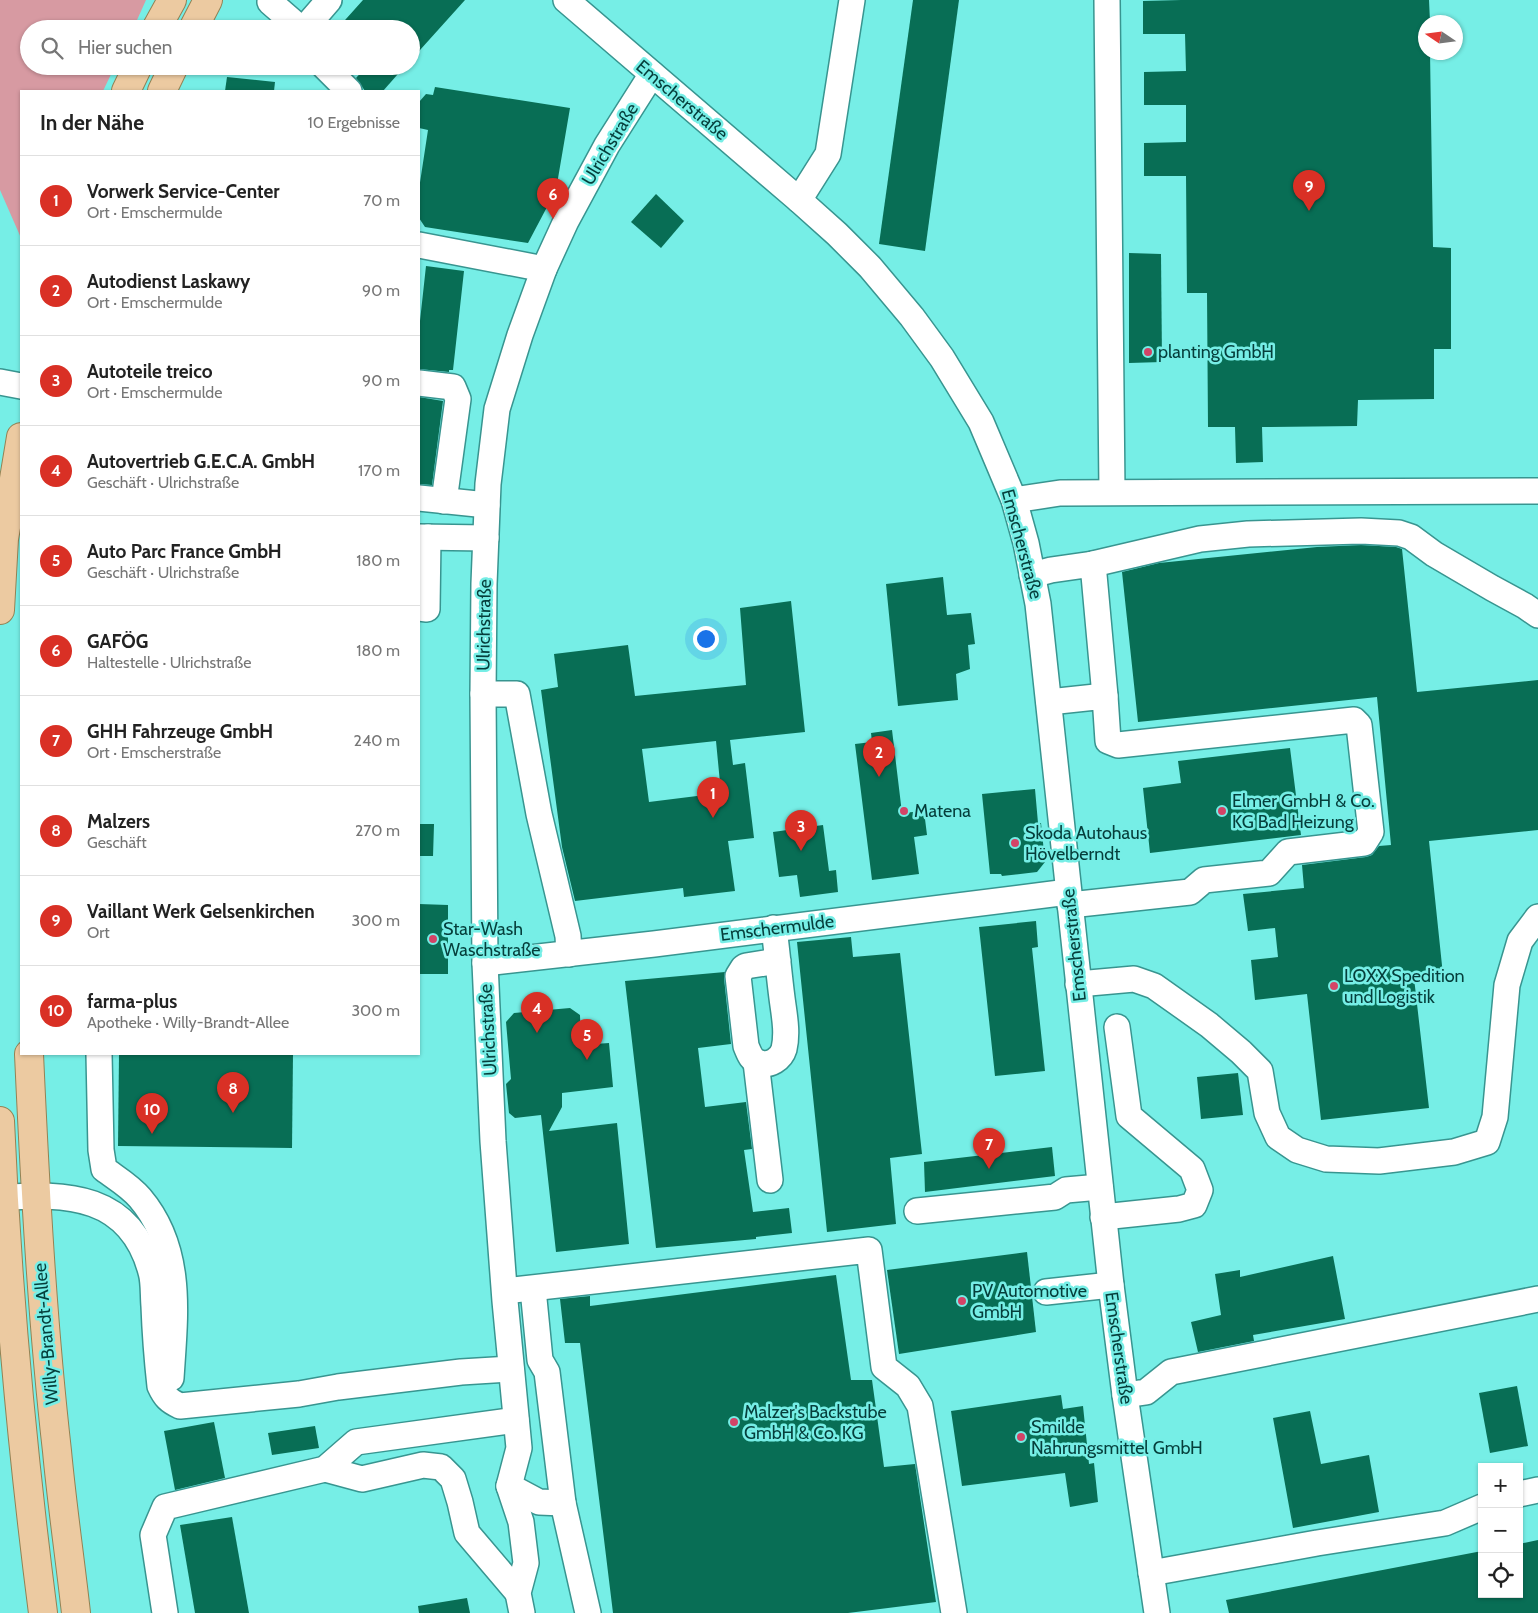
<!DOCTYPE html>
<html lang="de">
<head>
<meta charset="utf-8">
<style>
	body { margin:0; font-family:Cabin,sans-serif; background:#f6f6f6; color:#222 }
	.controls { position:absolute; right:15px; bottom:15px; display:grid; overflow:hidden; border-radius:0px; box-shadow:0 1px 4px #0004 }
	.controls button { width:45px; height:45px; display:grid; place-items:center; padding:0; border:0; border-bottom:1px solid #e0e0e0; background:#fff; color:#222; font:25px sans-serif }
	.compass { position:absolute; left:1418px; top:15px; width:45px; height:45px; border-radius:50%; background:#fff; box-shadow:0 1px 4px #0004; rotate:283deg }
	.you { position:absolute; left:705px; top:638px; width:18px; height:18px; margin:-12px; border:4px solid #fff; border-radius:50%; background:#1a73e8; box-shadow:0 0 0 8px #1a73e833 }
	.badge { display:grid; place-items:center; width:32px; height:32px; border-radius:50%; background:#d93025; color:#fff; font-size:16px; font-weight:700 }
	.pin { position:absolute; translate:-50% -41px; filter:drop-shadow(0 1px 2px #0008) }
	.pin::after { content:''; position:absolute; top:26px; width:18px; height:15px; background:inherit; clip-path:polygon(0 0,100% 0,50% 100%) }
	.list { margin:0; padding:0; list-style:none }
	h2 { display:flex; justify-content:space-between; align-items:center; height:65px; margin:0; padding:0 20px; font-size:21px }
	h2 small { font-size:16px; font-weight:400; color:#767676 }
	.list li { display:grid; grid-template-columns:32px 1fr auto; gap:15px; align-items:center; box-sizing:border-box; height:90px; padding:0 20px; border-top:1px solid #e0e0e0 }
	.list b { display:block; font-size:19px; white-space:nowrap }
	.list p { margin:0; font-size:16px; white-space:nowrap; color:#767676 }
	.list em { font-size:16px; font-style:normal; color:#767676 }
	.icon { flex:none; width:28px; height:28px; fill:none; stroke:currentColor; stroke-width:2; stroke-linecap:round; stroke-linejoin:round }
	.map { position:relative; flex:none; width:1538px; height:1613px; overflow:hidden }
	.search { position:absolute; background:#fff; box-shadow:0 1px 4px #0004; left:20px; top:20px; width:400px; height:55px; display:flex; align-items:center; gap:12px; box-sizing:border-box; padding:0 18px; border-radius:28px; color:#767676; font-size:19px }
	.panel { position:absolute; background:#fff; box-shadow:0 1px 4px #0004; left:20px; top:90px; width:400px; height:965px; border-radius:0px }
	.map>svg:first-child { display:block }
	.green { fill:#d79aa2 }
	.building { fill:#086e55; fill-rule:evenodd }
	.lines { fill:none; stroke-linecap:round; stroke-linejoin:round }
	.minor-casing { stroke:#389590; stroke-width:28 }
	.major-casing { stroke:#938254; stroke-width:30 }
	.minor { stroke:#fff; stroke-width:25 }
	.major { stroke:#eccaa1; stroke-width:28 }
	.poi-dot { fill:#d34467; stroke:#76eee6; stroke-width:2 }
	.labels { text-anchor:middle; stroke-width:5; stroke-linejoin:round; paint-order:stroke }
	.street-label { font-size:18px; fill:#053e3b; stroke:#76eee6 }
	.poi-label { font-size:18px; fill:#053e3b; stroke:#76eee6; text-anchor:start }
</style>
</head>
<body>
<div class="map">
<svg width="1538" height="1613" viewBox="0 0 1538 1613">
	<rect width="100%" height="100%" fill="#76eee6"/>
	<path class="green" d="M 0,0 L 146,0 L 133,29 L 29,29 L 29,66 L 115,66 L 103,91 L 21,91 L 21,238 L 0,190 Z"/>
	<g class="building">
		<path d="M 363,0 L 465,0 L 411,60 L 411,29 L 337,29 Z"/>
		<path d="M 913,0 L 959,0 L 925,251 L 879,244 Z"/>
		<path d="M 1181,0 L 1429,0 L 1430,22 L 1426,22 L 1426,52 L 1430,52 L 1433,247 L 1451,248 L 1451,349 L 1434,349 L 1434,399 L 1358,400 L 1357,426 L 1262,427 L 1263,462 L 1236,463 L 1235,427 L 1208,427 L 1207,293 L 1187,293 L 1186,176 L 1144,176 L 1144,143 L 1186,142 L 1186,105 L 1144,105 L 1144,72 L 1186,71 L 1185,34 L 1143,34 L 1143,1 Z"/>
		<path d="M 367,66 L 405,66 L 383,91 L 365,91 L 356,78 Z"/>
		<path d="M 227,77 L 275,82 L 274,91 L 225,91 Z"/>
		<path d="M 435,87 L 570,108 L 556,190 L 528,243 L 425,227 L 419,218 L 419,189 L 428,130 L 419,128 L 419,102 L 426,94 L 433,95 Z"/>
		<path d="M 656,194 L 684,221 L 661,248 L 631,222 Z"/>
		<path d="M 1129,253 L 1161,254 L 1162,362 L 1129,363 Z"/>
		<path d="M 426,266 L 464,271 L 453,370 L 449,370 L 449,372 L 419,369 L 419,330 Z"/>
		<path d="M 419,397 L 443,401 L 432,485 L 419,484 Z"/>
		<path d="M 1361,545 L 1396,547 L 1402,549 L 1417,692 L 1538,680 L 1538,830 L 1429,841 L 1443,975 L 1414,978 L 1429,1108 L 1321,1120 L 1307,994 L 1255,1000 L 1251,960 L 1278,957 L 1275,928 L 1248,931 L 1243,894 L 1304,888 L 1302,865 L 1366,857 L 1372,855 L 1379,846 L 1391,845 L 1377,697 L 1138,722 L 1122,572 L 1159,563 L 1317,547 Z"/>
		<path d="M 943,577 L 947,615 L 971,613 L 975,644 L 968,645 L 970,669 L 956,674 L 958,700 L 898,706 L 886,584 Z"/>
		<path d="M 791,601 L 805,732 L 730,740 L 733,765 L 745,763 L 754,838 L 728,841 L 735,891 L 684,897 L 683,888 L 575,901 L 562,847 L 541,690 L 558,687 L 554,654 L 628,645 L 635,696 L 746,685 L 740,608 ZM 716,741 L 721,793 L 649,802 L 642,749 Z"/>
		<path d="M 892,730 L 902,813 L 924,811 L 927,835 L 914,837 L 919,874 L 872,880 L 855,744 L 872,742 L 871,733 Z"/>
		<path d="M 1290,748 L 1301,835 L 1150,853 L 1143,788 L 1181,783 L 1178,761 Z"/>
		<path d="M 1035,789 L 1038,823 L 1041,823 L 1045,862 L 1037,872 L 1002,876 L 1001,874 L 990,874 L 982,794 Z"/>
		<path d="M 419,824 L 434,824 L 433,856 L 419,856 Z"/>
		<path d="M 823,825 L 829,871 L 836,870 L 838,892 L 800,897 L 797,875 L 779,877 L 773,832 Z"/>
		<path d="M 419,904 L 448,905 L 448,974 L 419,974 Z"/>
		<path d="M 1036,921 L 1038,947 L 1032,948 L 1045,1071 L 995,1076 L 979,927 Z"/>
		<path d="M 851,937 L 853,957 L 900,953 L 922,1154 L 890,1158 L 896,1224 L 827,1232 L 797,942 Z"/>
		<path d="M 725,972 L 724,978 L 731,1044 L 698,1048 L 705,1107 L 746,1102 L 752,1149 L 744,1150 L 753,1212 L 789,1208 L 792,1233 L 756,1237 L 756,1239 L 656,1248 L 625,981 Z"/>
		<path d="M 570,1008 L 580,1015 L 581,1045 L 609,1043 L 613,1087 L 562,1093 L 562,1107 L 549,1131 L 617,1123 L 629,1244 L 556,1252 L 541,1115 L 515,1118 L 509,1113 L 506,1084 L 511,1079 L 506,1022 L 514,1013 Z"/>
		<path d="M 119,1054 L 293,1054 L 292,1148 L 118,1146 Z"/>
		<path d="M 1238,1073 L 1243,1115 L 1201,1119 L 1197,1077 Z"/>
		<path d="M 1052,1147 L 1055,1176 L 925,1192 L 924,1162 Z"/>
		<path d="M 1027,1252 L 1036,1332 L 899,1354 L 887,1270 Z"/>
		<path d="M 1333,1256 L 1345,1319 L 1253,1335 L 1254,1341 L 1198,1352 L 1191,1322 L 1221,1315 L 1215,1274 L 1240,1270 L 1240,1277 Z"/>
		<path d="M 836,1275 L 851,1380 L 872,1380 L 884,1467 L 915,1464 L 936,1602 L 848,1613 L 613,1613 L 580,1343 L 565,1343 L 560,1299 L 590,1296 L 590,1306 Z"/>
		<path d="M 1517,1386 L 1528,1446 L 1490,1453 L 1479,1393 Z"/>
		<path d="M 1061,1395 L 1063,1409 L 1083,1406 L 1089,1464 L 1094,1463 L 1098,1502 L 1070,1507 L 1065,1473 L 962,1486 L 951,1411 Z"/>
		<path d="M 1310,1411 L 1321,1464 L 1369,1455 L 1379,1512 L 1293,1528 L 1273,1418 Z"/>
		<path d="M 214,1422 L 225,1478 L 175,1490 L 164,1431 Z"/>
		<path d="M 315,1426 L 319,1448 L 272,1455 L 268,1433 Z"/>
		<path d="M 232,1517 L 249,1613 L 195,1613 L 180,1525 Z"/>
		<path d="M 1538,1540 L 1538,1613 L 1229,1613 L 1226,1600 L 1482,1551 L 1482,1594 L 1519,1594 L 1519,1544 Z"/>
		<path d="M 467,1598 L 470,1613 L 419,1613 L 418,1606 Z"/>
	</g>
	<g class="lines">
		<defs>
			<g id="minor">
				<path d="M 271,0 L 270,2 L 301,29"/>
				<path d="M 566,0 L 799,200 L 837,234 L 870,267 L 912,317 L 942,358 L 981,422 L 1014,500 L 1026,543 L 1038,604 L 1111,1285 L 1125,1395 L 1157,1613"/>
				<path d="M 1107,0 L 1112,492"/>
				<path d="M 304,29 L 329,0"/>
				<path d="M 324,66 L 349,91"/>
				<path d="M 799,200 L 828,154 L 852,0"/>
				<path d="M 419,245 L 544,269"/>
				<path d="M 0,382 L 21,386"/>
				<path d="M 419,383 L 453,387 L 458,399 L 444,501"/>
				<path d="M 419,498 L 487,505"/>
				<path d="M 1014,500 L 1060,493 L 1538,491"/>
				<path d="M 419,537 L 486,538"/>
				<path d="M 1093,564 L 1200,539 L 1248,534 L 1361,531 L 1399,533 L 1411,537 L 1434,554 L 1492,588 L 1525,606 L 1538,615"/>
				<path d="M 1032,575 L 1051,570 L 1093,564 L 1105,696"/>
				<path d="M 419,608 L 427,609 L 428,537"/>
				<path d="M 483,694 L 517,694 L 539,814 L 568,936 L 569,954"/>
				<path d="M 1049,702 L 1105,696 L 1108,741 L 1118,745 L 1354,720 L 1359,725 L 1371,832 L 1364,843 L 1288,852 L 1269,873 L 1204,880 L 1190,892 L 1070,905"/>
				<path d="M 774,928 C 777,951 779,975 782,998 C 784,1014 788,1032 784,1049 C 781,1059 770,1066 760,1063 C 751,1061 749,1053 746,1046 L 738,976 L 743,968 L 746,966 L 778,961"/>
				<path d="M 485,963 L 654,944 L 1068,892"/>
				<path d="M 1078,984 L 1134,979 L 1154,986 L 1209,1025 L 1241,1052 L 1260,1071 L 1267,1113 L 1278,1137 L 1297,1150 L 1326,1159 L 1379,1161 L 1454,1152 L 1487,1142 L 1495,1117 L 1507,985 L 1520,941 L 1538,917"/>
				<path d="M 99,1054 L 101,1150 L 104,1169 C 116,1178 130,1186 140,1198 C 184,1250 175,1315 171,1378"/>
				<path d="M 756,1062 L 770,1180"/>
				<path d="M 0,1198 C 67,1192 131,1195 151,1272 C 154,1282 153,1295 154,1306 C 155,1333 157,1359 160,1386 C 165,1397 169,1401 180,1406 L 299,1394 L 338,1387 L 461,1372 L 511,1369"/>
				<path d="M 917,1211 L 1055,1197 L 1066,1190 L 1100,1187"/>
				<path d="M 1103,1217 L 1179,1209 L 1194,1205 L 1200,1190 L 1192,1169 L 1129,1116 L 1117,1027"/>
				<path d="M 533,1289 L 540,1360 L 547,1372 L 563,1503 L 588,1613"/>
				<path d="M 505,1291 L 869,1250 L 884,1367 L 908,1386 L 920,1406 L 954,1613"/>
				<path d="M 1046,1292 L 1111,1285"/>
				<path d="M 1125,1395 L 1146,1392 L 1171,1372 L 1538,1299"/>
				<path d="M 325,1469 L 362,1479 L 423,1465 L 441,1467 L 453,1479 L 460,1502 L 467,1533 L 518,1593"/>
				<path d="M 509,1486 L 539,1502 L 563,1503"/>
				<path d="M 1519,1494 L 1538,1490"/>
				<path d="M 1151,1573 L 1317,1543 L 1445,1523 L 1482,1507"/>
				<path d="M 165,1613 L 153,1535 L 165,1507 L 325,1469 L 356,1442 L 516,1420"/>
				<path d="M 522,1613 L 518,1593 L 526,1563 L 521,1522 L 509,1486 L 519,1448 L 505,1301 L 493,1141 L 485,963 L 483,694 L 484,584 L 488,484 L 497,409 L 520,335 L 544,269 L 566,221 L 607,145 L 652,74"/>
			</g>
			<g id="major">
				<path d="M 156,29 L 172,0"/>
				<path d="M 193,29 L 208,0"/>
				<path d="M 126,91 L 138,66"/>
				<path d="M 162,91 L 174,66"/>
				<path d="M 0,610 L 4,539 L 21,437"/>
				<path d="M 29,1054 C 35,1186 42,1319 57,1451 C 62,1505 70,1559 76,1613"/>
				<path d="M 0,1121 C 7,1286 22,1450 43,1613"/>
			</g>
		</defs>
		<use href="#minor" class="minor-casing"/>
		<use href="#major" class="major-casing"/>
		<use href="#minor" class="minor"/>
		<use href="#major" class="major"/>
	</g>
	<g class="poi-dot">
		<circle cx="1148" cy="352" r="5"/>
		<circle cx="904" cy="811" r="5"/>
		<circle cx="1222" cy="811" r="5"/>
		<circle cx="1015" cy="843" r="5"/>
		<circle cx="433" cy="939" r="5"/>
		<circle cx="1334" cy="986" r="5"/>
		<circle cx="962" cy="1301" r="5"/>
		<circle cx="734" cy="1422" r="5"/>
		<circle cx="1021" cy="1437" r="5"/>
	</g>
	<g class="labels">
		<g class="street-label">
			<text transform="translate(682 100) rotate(40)" y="6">Emscherstraße</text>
			<text transform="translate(610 144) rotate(-59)" y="6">Ulrichstraße</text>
			<text transform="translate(1022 544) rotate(75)" y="6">Emscherstraße</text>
			<text transform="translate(484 625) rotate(-89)" y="6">Ulrichstraße</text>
			<text transform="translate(777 928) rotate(-7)" y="6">Emschermulde</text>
			<text transform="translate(1074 945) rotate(-96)" y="6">Emscherstraße</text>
			<text transform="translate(488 1030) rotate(-93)" y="6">Ulrichstraße</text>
			<text transform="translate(46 1334) rotate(-95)" y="6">Willy-Brandt-Allee</text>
			<text transform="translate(1119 1348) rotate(82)" y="6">Emscherstraße</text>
		</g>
		<g class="poi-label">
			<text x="1158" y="358">planting GmbH</text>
			<text x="1232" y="807">Elmer GmbH &amp; Co.<tspan x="1232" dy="21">KG Bad Heizung</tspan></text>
			<text x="914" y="817">Matena</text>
			<text x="1025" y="839">Skoda Autohaus<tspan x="1025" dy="21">Hövelberndt</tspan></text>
			<text x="443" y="935">Star-Wash<tspan x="443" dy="21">Waschstraße</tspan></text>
			<text x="1344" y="982">LOXX Spedition<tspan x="1344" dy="21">und Logistik</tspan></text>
			<text x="972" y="1297">PV Automotive<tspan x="972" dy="21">GmbH</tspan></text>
			<text x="744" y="1418">Malzer's Backstube<tspan x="744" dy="21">GmbH &amp; Co. KG</tspan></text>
			<text x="1031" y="1433">Smilde<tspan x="1031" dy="21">Nahrungsmittel GmbH</tspan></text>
		</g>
	</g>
</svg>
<div class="controls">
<button>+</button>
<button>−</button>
<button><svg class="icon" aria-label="locate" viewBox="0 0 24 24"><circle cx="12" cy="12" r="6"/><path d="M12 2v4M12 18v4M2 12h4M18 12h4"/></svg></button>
</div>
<svg class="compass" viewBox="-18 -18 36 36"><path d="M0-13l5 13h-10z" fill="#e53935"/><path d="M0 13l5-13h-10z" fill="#767676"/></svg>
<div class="you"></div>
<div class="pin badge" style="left:713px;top:818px">1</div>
<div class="pin badge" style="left:879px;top:777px">2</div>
<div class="pin badge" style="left:801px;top:851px">3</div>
<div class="pin badge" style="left:537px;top:1033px">4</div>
<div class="pin badge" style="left:587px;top:1060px">5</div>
<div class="pin badge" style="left:553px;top:219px">6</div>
<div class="pin badge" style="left:989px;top:1169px">7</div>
<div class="pin badge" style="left:233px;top:1113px">8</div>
<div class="pin badge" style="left:1309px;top:211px">9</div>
<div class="pin badge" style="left:152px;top:1134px">10</div>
<div class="search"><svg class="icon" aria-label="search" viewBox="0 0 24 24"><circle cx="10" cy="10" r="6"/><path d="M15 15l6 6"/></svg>Hier suchen</div>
<section class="panel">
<h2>In der Nähe<small>10 Ergebnisse</small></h2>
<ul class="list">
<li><span class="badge">1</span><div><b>Vorwerk Service-Center</b><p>Ort · Emschermulde</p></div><em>70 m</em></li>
<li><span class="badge">2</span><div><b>Autodienst Laskawy</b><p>Ort · Emschermulde</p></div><em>90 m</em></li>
<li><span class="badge">3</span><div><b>Autoteile treico</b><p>Ort · Emschermulde</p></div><em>90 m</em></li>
<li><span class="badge">4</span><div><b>Autovertrieb G.E.C.A. GmbH</b><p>Geschäft · Ulrichstraße</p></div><em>170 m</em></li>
<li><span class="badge">5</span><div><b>Auto Parc France GmbH</b><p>Geschäft · Ulrichstraße</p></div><em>180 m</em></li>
<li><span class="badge">6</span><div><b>GAFÖG</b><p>Haltestelle · Ulrichstraße</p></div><em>180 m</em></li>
<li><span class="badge">7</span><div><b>GHH Fahrzeuge GmbH</b><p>Ort · Emscherstraße</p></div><em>240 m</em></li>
<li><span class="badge">8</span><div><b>Malzers</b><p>Geschäft</p></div><em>270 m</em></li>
<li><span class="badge">9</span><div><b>Vaillant Werk Gelsenkirchen</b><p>Ort</p></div><em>300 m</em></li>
<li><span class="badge">10</span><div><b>farma-plus</b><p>Apotheke · Willy-Brandt-Allee</p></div><em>300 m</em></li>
</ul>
</section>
</div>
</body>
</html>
